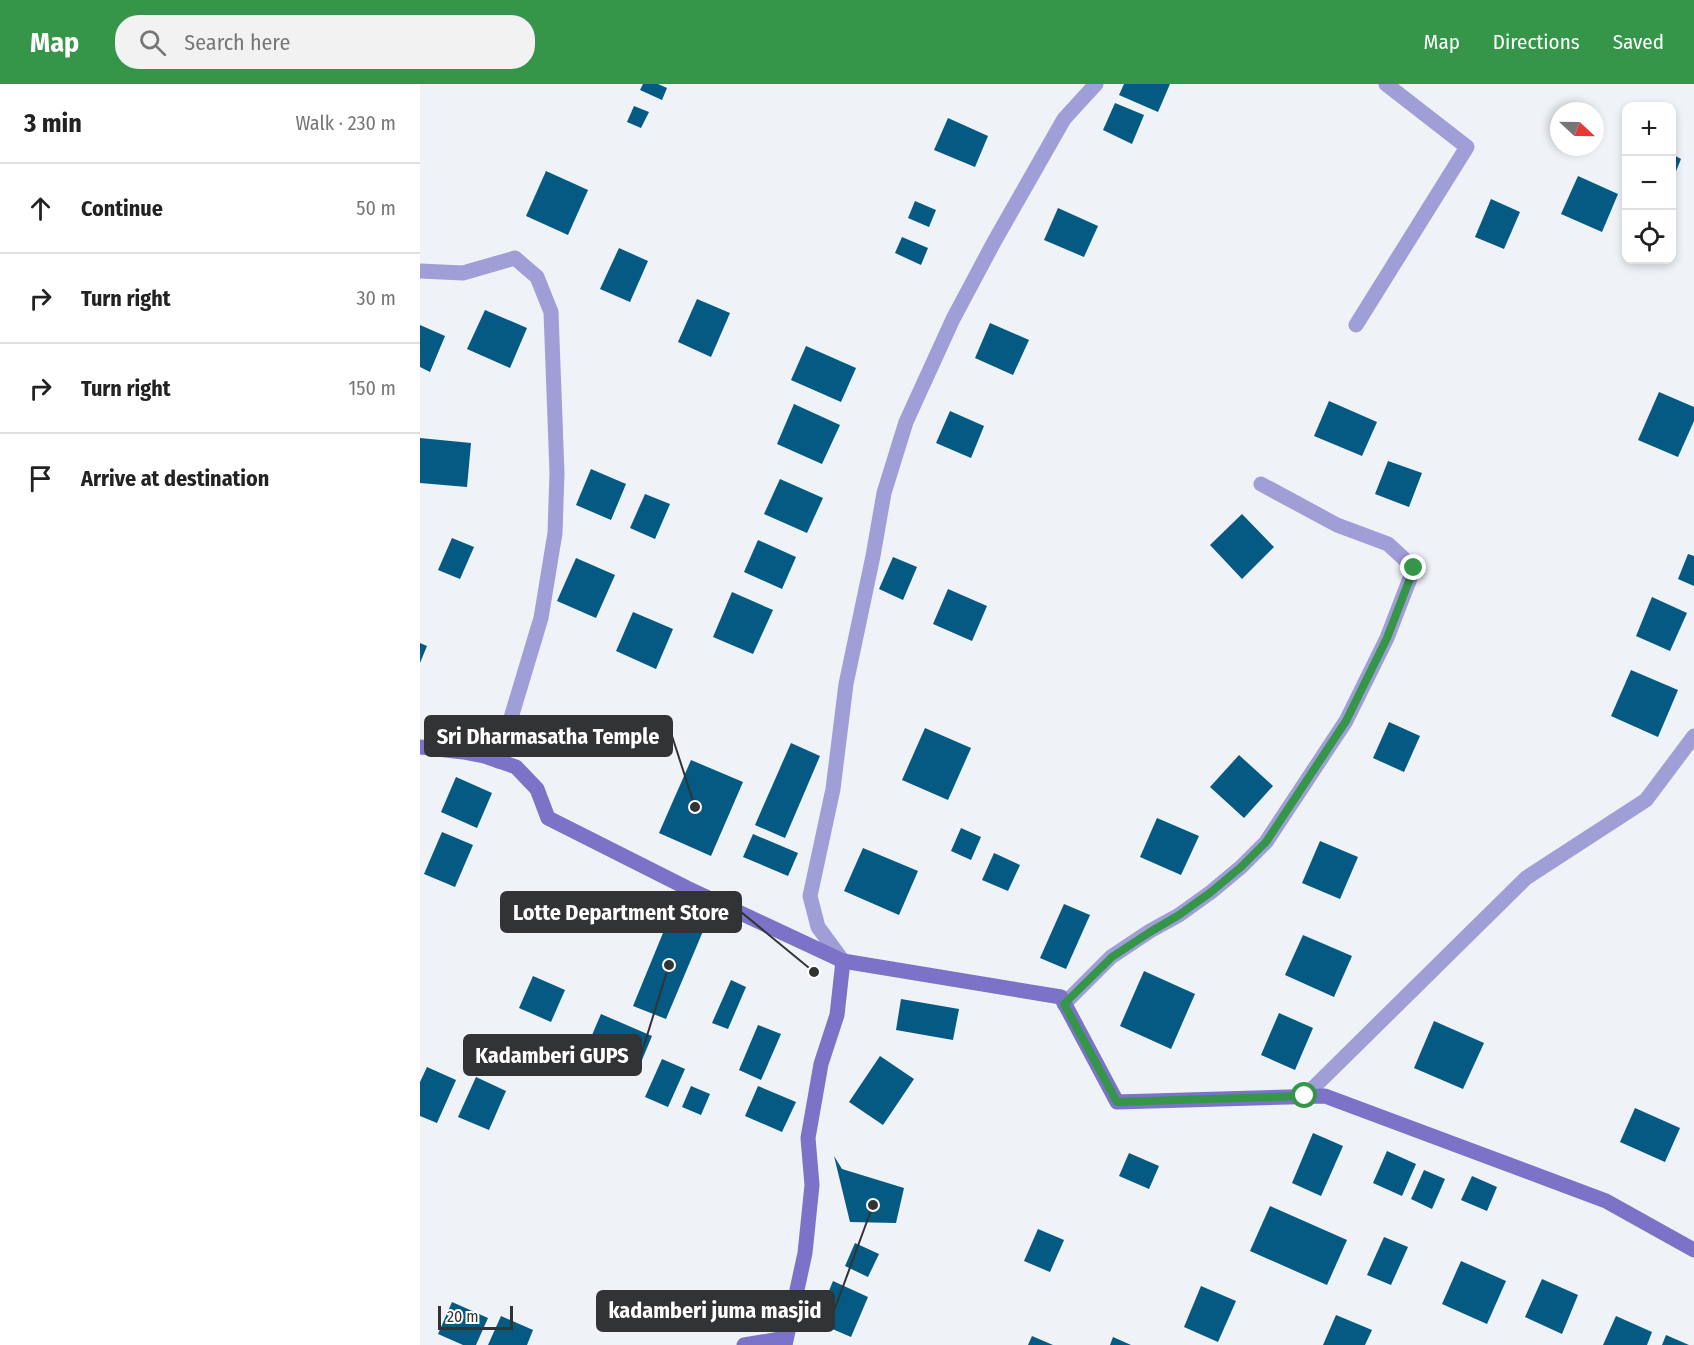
<!DOCTYPE html>
<html lang="en">
<head>
<meta charset="utf-8">
<style>
	body { margin:0; font-family:"Fira Sans Condensed",sans-serif; background:#f2f2f2; color:#222 }
	.controls { position:absolute; right:18px; top:18px; display:grid; overflow:hidden; border-radius:12px; box-shadow:0 3px 9px #0003 }
	.controls button { width:54px; height:54px; display:grid; place-items:center; padding:0; border:0; border-bottom:2px solid #e0e0e0; background:#fff; color:#222; font:30px sans-serif }
	.compass { position:absolute; left:1130px; top:18px; width:54px; height:54px; border-radius:50%; background:#fff; box-shadow:0 3px 9px #0003; rotate:112deg }
	.scale { position:absolute; left:18px; bottom:15px; width:75px; box-sizing:border-box; padding-left:6px; border:3px solid #323335; border-top:0; font-size:16px; line-height:21px; white-space:nowrap; color:#323335; -webkit-text-stroke:4px #fff; paint-order:stroke }
	.stop { position:absolute; width:18px; height:18px; margin:-14px; border:4px solid #35964a; border-radius:50%; background:#fff }
	.stop.end { background:#35964a; border-color:#fff; box-shadow:0 2px 6px #0008 }
	.list { margin:0; padding:0; list-style:none }
	h2 { display:flex; justify-content:space-between; align-items:center; height:78px; margin:0; padding:0 24px; font-size:26px }
	h2 small { font-size:20px; font-weight:400; color:#767676 }
	.list li { display:grid; grid-template-columns:39px 1fr auto; gap:18px; align-items:center; box-sizing:border-box; height:90px; padding:0 24px; border-top:2px solid #e0e0e0 }
	.list b { display:block; font-size:22px; white-space:nowrap }
	.list em { font-size:20px; font-style:normal; color:#767676 }
	.icon { flex:none; width:33px; height:33px; fill:none; stroke:currentColor; stroke-width:2; stroke-linecap:round; stroke-linejoin:round }
	.map { position:relative; flex:none; width:1274px; height:1261px; overflow:hidden }
	header { display:flex; align-items:center; gap:36px; box-sizing:border-box; height:84px; padding:0 30px; background:#35964a; color:#fff }
	header strong { font-size:28px }
	nav { display:flex; gap:33px; margin-inline-start:auto; font-size:21px }
	.search { width:420px; height:54px; background:#f2f2f2; display:flex; align-items:center; gap:15px; box-sizing:border-box; padding:0 21px; border-radius:24px; color:#767676; font-size:22px }
	main { display:flex }
	aside { flex:1; background:#fff }
	.map>svg:first-child { display:block }
	.building { fill:#055a84 }
	.lines { fill:none; stroke-linecap:round; stroke-linejoin:round }
	.street { stroke:#a09ed7; stroke-width:15 }
	.secondary { stroke:#7a73c7; stroke-width:15 }
	.route { stroke:#35964a; stroke-width:8 }
	.leader { fill:none; stroke:#323335; stroke-width:2 }
	.callout-dot { fill:#323335; stroke:#fff; stroke-width:2 }
	.callout { fill:#323335; stroke:#323335; stroke-width:2 }
	.callout-label { font-size:22px; text-anchor:middle; font-weight:bold; fill:#fff }
</style>
</head>
<body>
<header>
<strong>Map</strong>
<div class="search"><svg class="icon" aria-label="search" viewBox="0 0 24 24"><circle cx="10" cy="10" r="6"/><path d="M15 15l6 6"/></svg>Search here</div>
<nav><a>Map</a><a>Directions</a><a>Saved</a></nav>
</header>
<main>
<aside>
<h2>3 min<small>Walk · 230 m</small></h2>
<ul class="list">
<li><svg class="icon" aria-label="ahead" viewBox="0 0 24 24"><path d="M12 20V5M6 11l6-6 6 6"/></svg><div><b>Continue</b></div><em>50 m</em></li>
<li><svg class="icon" aria-label="right" viewBox="0 0 24 24"><path d="M7 20v-9h11M14 6l5 5-5 5"/></svg><div><b>Turn right</b></div><em>30 m</em></li>
<li><svg class="icon" aria-label="right" viewBox="0 0 24 24"><path d="M7 20v-9h11M14 6l5 5-5 5"/></svg><div><b>Turn right</b></div><em>150 m</em></li>
<li><svg class="icon" aria-label="arrive" viewBox="0 0 24 24"><path d="M6 21V4h12l-3 4 3 4H6"/></svg><div><b>Arrive at destination</b></div></li>
</ul>
</aside>
<div class="map">
<svg width="1274" height="1261" viewBox="0 0 1274 1261">
	<rect width="100%" height="100%" fill="#eff2f7"/>
	<g class="building">
		<path d="M 223,0 L 238,0 L 247,4 L 242,16 L 220,6 Z"/>
		<path d="M 704,0 L 750,0 L 738,28 L 699,11 Z"/>
		<path d="M 695,19 L 724,31 L 712,60 L 683,46 Z"/>
		<path d="M 214,22 L 229,28 L 221,44 L 207,38 Z"/>
		<path d="M 528,34 L 568,52 L 555,83 L 514,66 Z"/>
		<path d="M 1252,70 L 1261,75 L 1252,97 Z"/>
		<path d="M 126,87 L 168,106 L 148,151 L 106,132 Z"/>
		<path d="M 1158,92 L 1198,110 L 1182,148 L 1141,130 Z"/>
		<path d="M 1071,115 L 1100,128 L 1084,165 L 1055,153 Z"/>
		<path d="M 495,117 L 516,126 L 509,143 L 488,134 Z"/>
		<path d="M 638,124 L 678,142 L 664,173 L 624,156 Z"/>
		<path d="M 482,153 L 508,164 L 501,181 L 475,169 Z"/>
		<path d="M 199,164 L 228,177 L 210,218 L 180,205 Z"/>
		<path d="M 277,215 L 310,229 L 291,273 L 258,258 Z"/>
		<path d="M 65,226 L 107,244 L 90,284 L 47,265 Z"/>
		<path d="M 570,239 L 609,256 L 593,291 L 555,274 Z"/>
		<path d="M 0,241 L 25,252 L 10,288 L 0,283 Z"/>
		<path d="M 386,262 L 436,284 L 421,318 L 371,296 Z"/>
		<path d="M 1239,308 L 1274,323 L 1274,337 L 1258,373 L 1218,356 Z"/>
		<path d="M 909,317 L 957,338 L 942,372 L 894,352 Z"/>
		<path d="M 374,320 L 420,341 L 402,380 L 357,360 Z"/>
		<path d="M 530,327 L 564,342 L 551,374 L 516,359 Z"/>
		<path d="M 0,354 L 51,359 L 47,403 L 0,399 Z"/>
		<path d="M 968,377 L 1002,389 L 989,423 L 955,410 Z"/>
		<path d="M 171,385 L 206,400 L 191,436 L 156,421 Z"/>
		<path d="M 360,395 L 403,414 L 387,449 L 344,430 Z"/>
		<path d="M 225,410 L 250,420 L 235,455 L 210,444 Z"/>
		<path d="M 822,430 L 854,463 L 822,495 L 790,461 Z"/>
		<path d="M 32,454 L 54,463 L 40,495 L 18,486 Z"/>
		<path d="M 338,456 L 376,473 L 362,505 L 324,488 Z"/>
		<path d="M 1268,470 L 1274,472 L 1274,502 L 1258,495 Z"/>
		<path d="M 473,473 L 497,483 L 483,516 L 459,505 Z"/>
		<path d="M 156,474 L 195,491 L 176,534 L 137,517 Z"/>
		<path d="M 528,505 L 567,522 L 552,557 L 513,540 Z"/>
		<path d="M 312,508 L 353,526 L 333,570 L 293,553 Z"/>
		<path d="M 1232,513 L 1267,529 L 1250,567 L 1216,552 Z"/>
		<path d="M 213,528 L 253,545 L 236,585 L 196,567 Z"/>
		<path d="M 0,559 L 7,562 L 0,579 Z"/>
		<path d="M 1211,586 L 1258,606 L 1238,653 L 1191,632 Z"/>
		<path d="M 969,638 L 1000,652 L 984,688 L 953,674 Z"/>
		<path d="M 505,644 L 551,664 L 528,716 L 482,696 Z"/>
		<path d="M 371,659 L 400,672 L 365,754 L 335,741 Z"/>
		<path d="M 819,671 L 853,702 L 824,734 L 790,703 Z"/>
		<path d="M 271,676 L 323,698 L 291,772 L 239,749 Z"/>
		<path d="M 36,693 L 72,709 L 57,744 L 21,728 Z"/>
		<path d="M 737,734 L 779,752 L 761,791 L 720,773 Z"/>
		<path d="M 541,744 L 561,753 L 551,776 L 531,767 Z"/>
		<path d="M 22,748 L 53,761 L 35,803 L 4,790 Z"/>
		<path d="M 333,750 L 378,769 L 368,792 L 323,773 Z"/>
		<path d="M 900,757 L 938,773 L 920,815 L 882,799 Z"/>
		<path d="M 443,764 L 498,787 L 479,831 L 424,807 Z"/>
		<path d="M 574,769 L 600,781 L 588,807 L 562,796 Z"/>
		<path d="M 644,820 L 670,831 L 646,885 L 620,874 Z"/>
		<path d="M 252,827 L 286,840 L 246,935 L 213,922 Z"/>
		<path d="M 883,851 L 932,872 L 914,913 L 865,891 Z"/>
		<path d="M 724,887 L 775,910 L 751,965 L 700,942 Z"/>
		<path d="M 113,892 L 145,906 L 131,938 L 99,924 Z"/>
		<path d="M 311,896 L 326,903 L 308,945 L 292,939 Z"/>
		<path d="M 481,915 L 539,925 L 533,956 L 476,946 Z"/>
		<path d="M 859,929 L 893,944 L 875,986 L 841,971 Z"/>
		<path d="M 181,930 L 232,952 L 217,988 L 166,965 Z"/>
		<path d="M 1014,937 L 1064,959 L 1043,1005 L 994,984 Z"/>
		<path d="M 338,941 L 361,950 L 341,996 L 319,986 Z"/>
		<path d="M 460,972 L 494,995 L 463,1041 L 429,1018 Z"/>
		<path d="M 242,975 L 265,985 L 248,1023 L 225,1013 Z"/>
		<path d="M 7,983 L 36,996 L 17,1039 L 0,1032 L 0,998 Z"/>
		<path d="M 56,993 L 86,1007 L 69,1046 L 38,1033 Z"/>
		<path d="M 271,1002 L 290,1010 L 281,1031 L 262,1023 Z"/>
		<path d="M 338,1002 L 376,1018 L 362,1048 L 325,1032 Z"/>
		<path d="M 1215,1024 L 1260,1044 L 1245,1078 L 1200,1058 Z"/>
		<path d="M 893,1049 L 923,1062 L 901,1112 L 872,1099 Z"/>
		<path d="M 967,1067 L 996,1080 L 982,1112 L 953,1099 Z"/>
		<path d="M 709,1069 L 739,1082 L 729,1105 L 699,1092 Z"/>
		<path d="M 414,1072 L 422,1085 L 484,1104 L 476,1139 L 430,1138 Z"/>
		<path d="M 1004,1086 L 1025,1095 L 1012,1125 L 991,1115 Z"/>
		<path d="M 1052,1092 L 1077,1103 L 1067,1127 L 1041,1116 Z"/>
		<path d="M 850,1122 L 927,1156 L 907,1201 L 830,1167 Z"/>
		<path d="M 618,1145 L 644,1156 L 630,1188 L 604,1177 Z"/>
		<path d="M 964,1153 L 988,1163 L 971,1201 L 947,1191 Z"/>
		<path d="M 435,1159 L 459,1170 L 448,1193 L 425,1182 Z"/>
		<path d="M 1041,1177 L 1086,1197 L 1067,1240 L 1022,1220 Z"/>
		<path d="M 1122,1195 L 1158,1211 L 1142,1250 L 1105,1233 Z"/>
		<path d="M 413,1197 L 448,1213 L 431,1253 L 396,1238 Z"/>
		<path d="M 781,1202 L 816,1217 L 798,1258 L 764,1243 Z"/>
		<path d="M 32,1218 L 68,1234 L 56,1261 L 43,1261 L 18,1250 Z"/>
		<path d="M 916,1231 L 952,1246 L 945,1261 L 903,1261 Z"/>
		<path d="M 81,1232 L 113,1246 L 107,1261 L 68,1261 Z"/>
		<path d="M 1196,1232 L 1232,1248 L 1227,1261 L 1183,1261 Z"/>
		<path d="M 1246,1251 L 1269,1261 L 1242,1261 Z"/>
		<path d="M 612,1252 L 633,1261 L 608,1261 Z"/>
		<path d="M 693,1253 L 711,1261 L 690,1261 Z"/>
	</g>
	<g class="lines">
		<g class="street">
			<path d="M 0,187 L 43,189 L 95,174 L 117,193 L 131,228 L 137,389 L 135,449 L 121,534 L 78,677"/>
			<path d="M 936,241 L 1047,63 L 966,0"/>
			<path d="M 423,877 L 398,843 L 390,812 L 413,705 L 426,600 L 453,472 L 464,409 L 486,338 L 533,235 L 574,158 L 644,35 L 676,0"/>
			<path d="M 644,920 L 691,873 L 730,847 L 759,831 L 791,808 L 821,783 L 846,758 L 926,637 L 967,554 L 994,484 L 968,460 L 917,441 L 841,400"/>
			<path d="M 885,1012 L 1106,794 L 1226,716 L 1274,652"/>
		</g>
		<g class="secondary">
			<path d="M 0,663 L 43,668 L 64,672 L 96,683 L 117,705 L 128,734 L 267,804 L 423,877 L 641,913 L 697,1018 L 905,1012 L 1186,1117 L 1274,1166"/>
			<path d="M 324,1261 L 366,1254"/>
			<path d="M 365,1261 L 385,1169 L 392,1101 L 388,1054 L 401,980 L 417,931 L 423,877"/>
		</g>
	</g>
	<g class="lines">
		<path class="route" d="M 885,1012 L 697,1018 L 644,920 L 692,873 L 730,848 L 759,831 L 791,808 L 821,783 L 846,758 L 926,637 L 967,554 L 994,484"/>
	</g>
	<path class="leader" d="M275 723L252 652M394 888L321 828M249 881L221 971M453 1121L414 1227"/>
	<g class="callout-dot">
		<circle cx="275" cy="723" r="6"/>
		<circle cx="394" cy="888" r="6"/>
		<circle cx="249" cy="881" r="6"/>
		<circle cx="453" cy="1121" r="6"/>
	</g>
	<g class="callout">
		<rect x="5" y="632" width="247" height="40" rx="6"/>
		<rect x="81" y="808" width="240" height="40" rx="6"/>
		<rect x="44" y="951" width="177" height="40" rx="6"/>
		<rect x="177" y="1207" width="237" height="40" rx="6"/>
	</g>
	<g class="callout-label">
		<text x="128" y="660">Sri Dharmasatha Temple</text>
		<text x="201" y="836">Lotte Department Store</text>
		<text x="132" y="979">Kadamberi GUPS</text>
		<text x="295" y="1234">kadamberi juma masjid</text>
	</g>
</svg>
<div class="controls">
<button>+</button>
<button>−</button>
<button><svg class="icon" aria-label="locate" viewBox="0 0 24 24"><circle cx="12" cy="12" r="6"/><path d="M12 2v4M12 18v4M2 12h4M18 12h4"/></svg></button>
</div>
<svg class="compass" viewBox="-18 -18 36 36"><path d="M0-13l5 13h-10z" fill="#e53935"/><path d="M0 13l5-13h-10z" fill="#767676"/></svg>
<div class="scale">20 m</div>
<div class="stop" style="left:885px;top:1012px"></div>
<div class="stop end" style="left:994px;top:484px"></div>
</div>
</main>
</body>
</html>
